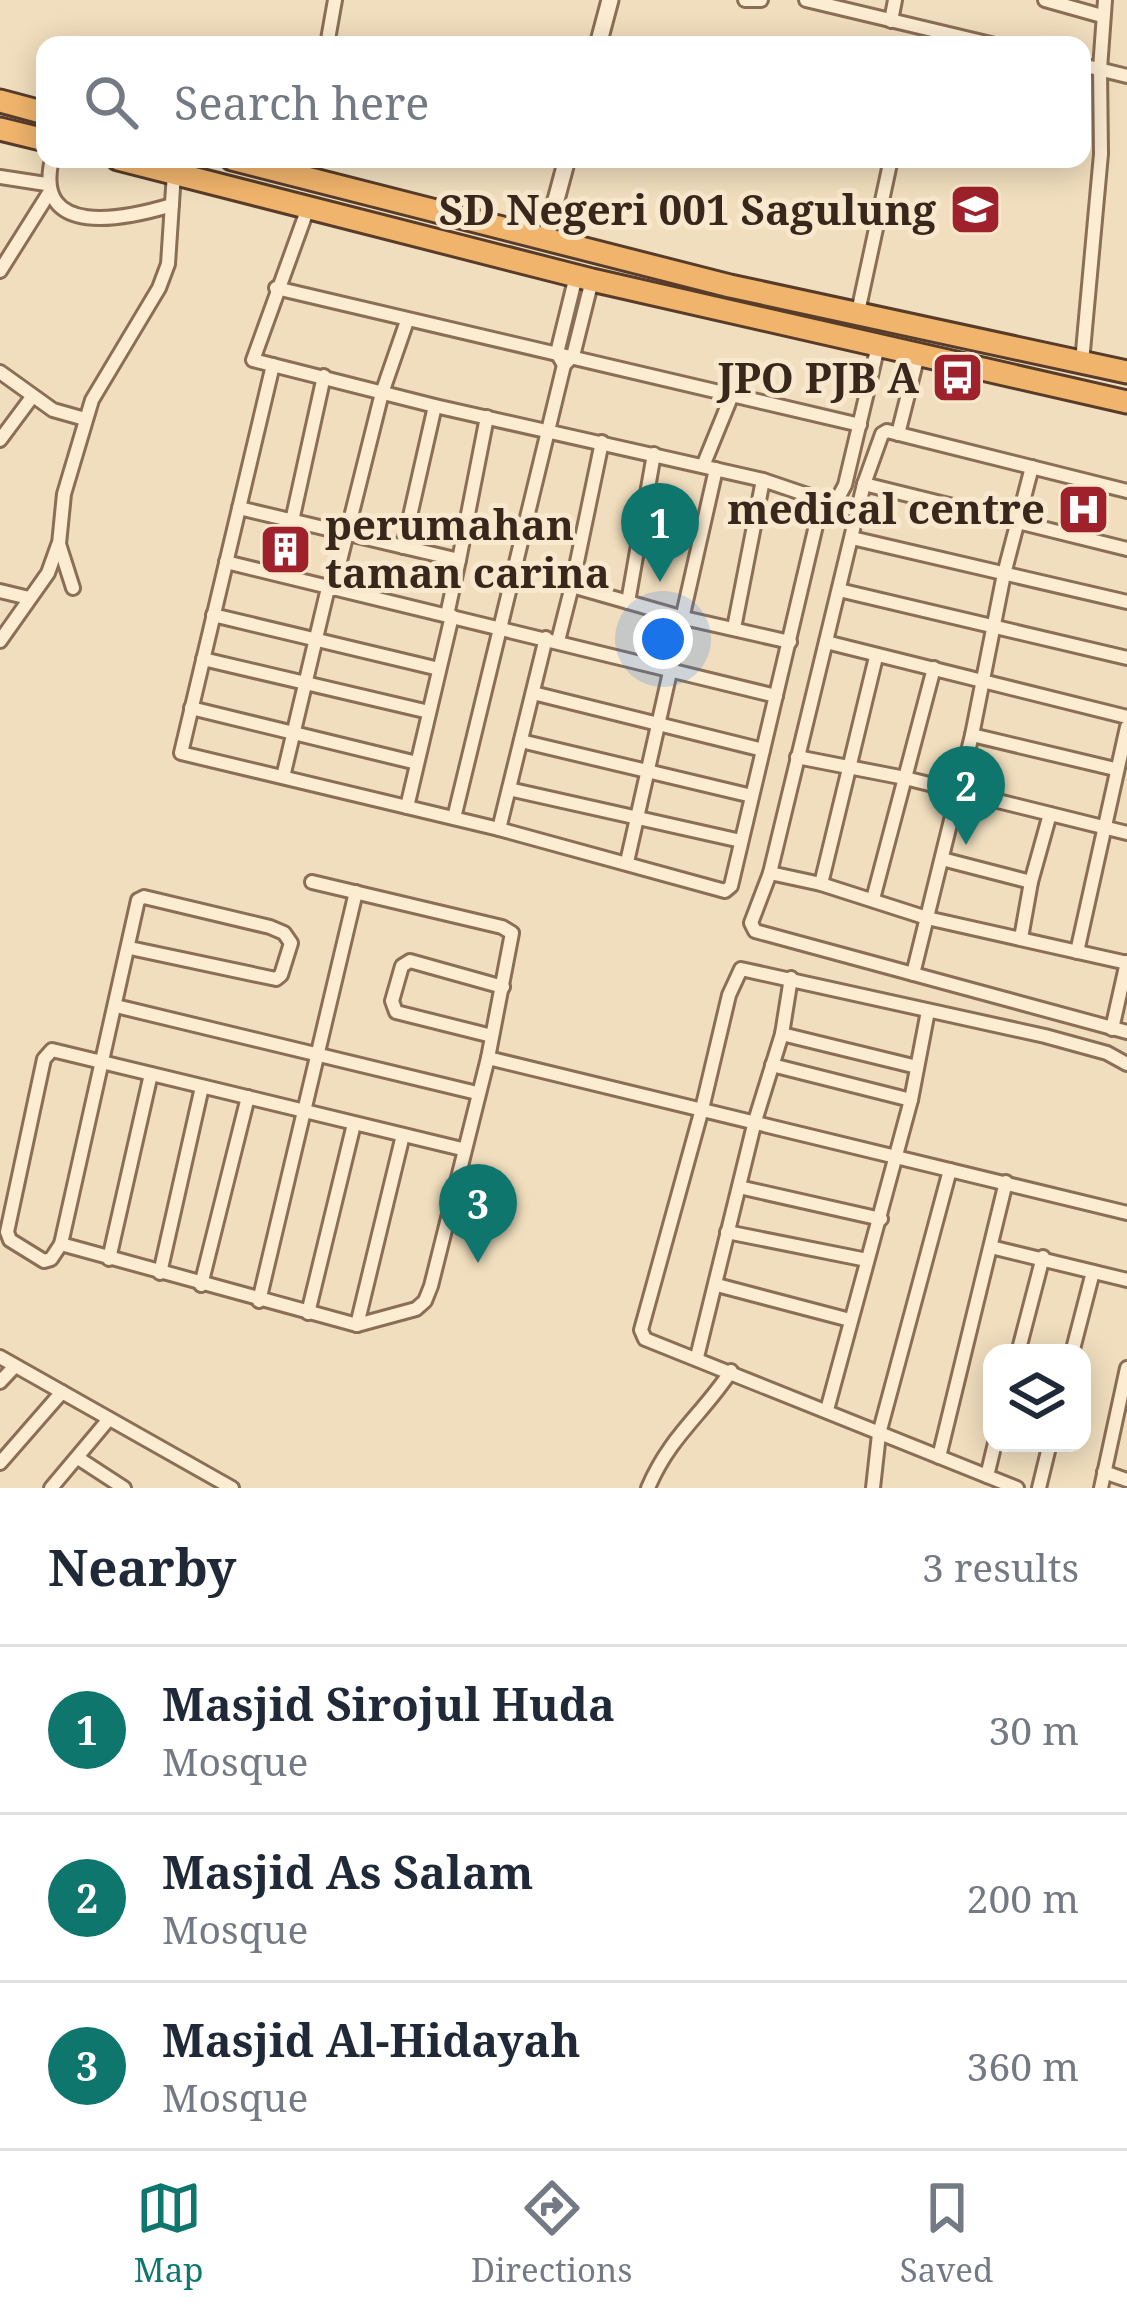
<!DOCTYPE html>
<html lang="en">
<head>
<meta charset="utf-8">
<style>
	body { margin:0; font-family:"Noto Serif",serif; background:#f2f2f3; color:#1f2937 }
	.controls { position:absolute; right:36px; bottom:36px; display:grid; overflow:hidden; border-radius:24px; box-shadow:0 6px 30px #0003 }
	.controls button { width:108px; height:108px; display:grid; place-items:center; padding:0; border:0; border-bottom:3px solid #e0e1e3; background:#fff; color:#1f2937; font:60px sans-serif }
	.you { position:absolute; left:663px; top:639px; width:42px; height:42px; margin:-30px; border:9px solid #fff; border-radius:50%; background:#1a73e8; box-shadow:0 0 0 18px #1a73e833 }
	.badge { display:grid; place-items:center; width:78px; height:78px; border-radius:50%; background:#0f766e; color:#fff; font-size:39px; font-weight:700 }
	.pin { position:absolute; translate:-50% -99px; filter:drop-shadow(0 3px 6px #0008) }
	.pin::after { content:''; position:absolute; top:63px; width:42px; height:36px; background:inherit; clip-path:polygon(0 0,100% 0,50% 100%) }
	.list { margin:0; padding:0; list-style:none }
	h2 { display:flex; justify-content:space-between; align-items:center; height:156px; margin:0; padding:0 48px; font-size:51px }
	h2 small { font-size:39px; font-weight:400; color:#747a83 }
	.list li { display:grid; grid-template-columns:78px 1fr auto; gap:36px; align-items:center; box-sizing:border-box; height:168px; padding:0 48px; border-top:3px solid #e0e1e3 }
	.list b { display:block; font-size:45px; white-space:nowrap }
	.list p { margin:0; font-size:39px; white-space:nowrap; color:#747a83 }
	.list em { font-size:39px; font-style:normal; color:#747a83 }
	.icon { flex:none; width:66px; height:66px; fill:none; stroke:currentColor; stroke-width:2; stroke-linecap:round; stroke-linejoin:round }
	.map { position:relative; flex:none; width:1127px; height:1488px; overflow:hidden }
	.search { position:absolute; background:#fff; box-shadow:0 6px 30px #0003; left:36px; right:36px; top:36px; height:132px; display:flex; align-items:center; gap:30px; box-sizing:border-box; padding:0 42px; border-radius:24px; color:#747a83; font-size:45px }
	.sheet { height:660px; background:#fff }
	nav { display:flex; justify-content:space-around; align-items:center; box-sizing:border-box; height:168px; border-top:3px solid #e0e1e3; background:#fff; font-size:33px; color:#747a83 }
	nav a { display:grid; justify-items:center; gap:6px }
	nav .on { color:#0f766e }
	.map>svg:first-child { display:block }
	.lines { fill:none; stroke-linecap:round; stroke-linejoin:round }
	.minor-casing { stroke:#8a6e55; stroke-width:18 }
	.tertiary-casing { stroke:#8a6e55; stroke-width:21 }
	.trunk-casing { stroke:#573c2a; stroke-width:27 }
	.minor { stroke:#fbecd2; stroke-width:12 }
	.tertiary { stroke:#fbecd2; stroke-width:15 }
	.trunk { stroke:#f0b46c; stroke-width:21 }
	.labels { text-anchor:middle; stroke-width:10; stroke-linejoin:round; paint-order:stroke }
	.poi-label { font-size:42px; font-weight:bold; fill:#39271b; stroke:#f8e9ce; text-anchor:end }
</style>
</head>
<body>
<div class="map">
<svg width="1127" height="1488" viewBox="0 0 1127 1488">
	<rect width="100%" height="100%" fill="#f1debe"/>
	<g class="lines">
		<defs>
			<g id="minor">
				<path d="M 745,0 L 761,0"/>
				<path d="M 806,0 L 995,45"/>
				<path d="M 1045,0 L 1102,16"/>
				<path d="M 891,21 L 895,0"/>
				<path d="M 327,45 L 335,0"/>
				<path d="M 1082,65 L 1127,76"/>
				<path d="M 52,159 C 33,239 125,219 172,205"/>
				<path d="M 0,177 L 46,184"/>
				<path d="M 308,208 L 253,360 L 435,406 L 763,480 L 822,500 L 837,500 L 845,485 L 878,346"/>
				<path d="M 0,271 L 49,193"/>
				<path d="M 576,276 L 557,353 L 564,365 L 573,356 L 592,280"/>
				<path d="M 276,288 L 860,425"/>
				<path d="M 858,312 L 891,159"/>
				<path d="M 1082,362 L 1101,154 L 1100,69 L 1105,0"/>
				<path d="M 273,365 L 181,753 L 499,829 L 725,891 L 731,886 L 822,500"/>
				<path d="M 0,372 L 53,410 L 85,419"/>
				<path d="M 898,434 L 918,355"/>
				<path d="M 0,440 L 32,397"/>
				<path d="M 703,466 L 732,395"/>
				<path d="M 864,484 L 1127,549"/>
				<path d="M 1127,491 L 887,431 L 882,434 L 864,484 L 770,873 L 751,923 L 755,931 L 1127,1032"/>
				<path d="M 239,508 L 459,560 L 447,615"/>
				<path d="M 292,521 L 324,376"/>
				<path d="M 852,538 L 1127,602"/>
				<path d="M 403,547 L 435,406"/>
				<path d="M 459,560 L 487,417"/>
				<path d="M 226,562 L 776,696"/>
				<path d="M 572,586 L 602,442"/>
				<path d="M 73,588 L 59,544 L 64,494 L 92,400 L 159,288 L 168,264 L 174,173"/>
				<path d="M 333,589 L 382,393 L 407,321"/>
				<path d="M 839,590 L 1127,658"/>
				<path d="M 0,591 L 29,598"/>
				<path d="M 628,602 L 654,454"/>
				<path d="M 213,615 L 439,669"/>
				<path d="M 734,628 L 763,480"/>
				<path d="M 0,641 L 48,573 L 58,545"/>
				<path d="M 558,641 L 572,586 L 684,618 L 790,642"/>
				<path d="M 826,642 L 1127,717"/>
				<path d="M 203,659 L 429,712"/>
				<path d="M 533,693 L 763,750"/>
				<path d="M 191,708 L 417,763"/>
				<path d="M 972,735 L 1115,769"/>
				<path d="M 521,741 L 752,796"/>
				<path d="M 797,757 L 905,778 L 1127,833"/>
				<path d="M 283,777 L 328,588"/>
				<path d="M 509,789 L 741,841"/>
				<path d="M 407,807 L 452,616"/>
				<path d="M 454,818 L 564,365"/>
				<path d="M 499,829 L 546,638"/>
				<path d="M 942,859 L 1031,882"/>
				<path d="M 627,862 L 716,469"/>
				<path d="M 770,873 L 821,884 L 927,918 L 1127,963"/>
				<path d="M 821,884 L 876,657"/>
				<path d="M 873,899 L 934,668"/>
				<path d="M 1021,938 L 1031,882 L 1050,814"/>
				<path d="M 130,948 L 276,979 L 281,975 L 291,943 L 284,933 L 270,927 L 144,897 L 138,900 L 61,1244 L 357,1325 L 416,1309 L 425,1301 L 431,1286 L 488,1058 L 512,933 L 502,927 L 312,882"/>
				<path d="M 1077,952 L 1127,727"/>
				<path d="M 913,974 L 972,735 L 1004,574 L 1032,467"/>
				<path d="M 116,1006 L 477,1093"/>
				<path d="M 1112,1029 L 1127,962"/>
				<path d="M 782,1034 L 917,1067"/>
				<path d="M 492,1036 L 396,1012 L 392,1001 L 402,966 L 410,961 L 503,987"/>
				<path d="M 488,1058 L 1127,1213"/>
				<path d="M 772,1065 L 911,1100"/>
				<path d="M 739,1187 L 881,1219"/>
				<path d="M 727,1232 L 867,1260"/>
				<path d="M 61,1244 L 51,1259 L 44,1261 L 10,1240 L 7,1232 L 44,1059 L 52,1050 L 462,1149"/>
				<path d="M 991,1247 L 1127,1280"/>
				<path d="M 109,1259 L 151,1074"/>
				<path d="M 160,1273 L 202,1087"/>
				<path d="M 201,1285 L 248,1097"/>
				<path d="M 717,1285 L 850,1320"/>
				<path d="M 259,1301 L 356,892"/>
				<path d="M 308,1313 L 354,1124"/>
				<path d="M 357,1325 L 403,1135"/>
				<path d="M 1018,1353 L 1043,1257"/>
				<path d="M 1072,1353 L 1093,1272"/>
				<path d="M 0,1357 L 232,1488"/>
				<path d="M 697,1357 L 755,1121 L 782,1034 L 791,978"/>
				<path d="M 0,1382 L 15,1366"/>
				<path d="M 827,1410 L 911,1100 L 928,1011"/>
				<path d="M 939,1457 L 1006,1182"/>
				<path d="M 78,1458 L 124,1488"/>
				<path d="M 0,1463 L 62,1392"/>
				<path d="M 1104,1472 L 1127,1480"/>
				<path d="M 987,1476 L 995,1443"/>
				<path d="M 51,1488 L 109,1419"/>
				<path d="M 648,1488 C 670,1436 702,1415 731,1371"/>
				<path d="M 873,1488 L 879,1434 L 950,1170"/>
				<path d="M 1017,1488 L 645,1339 L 641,1330 L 702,1109 L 729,995 L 741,969 L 1045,1036 L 1107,1053 L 1127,1064"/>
				<path d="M 1039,1488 L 1050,1443"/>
				<path d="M 1101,1488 L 1127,1368"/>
			</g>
			<g id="tertiary">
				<path d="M 598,45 L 610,0"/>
				<path d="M 546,237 L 567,159"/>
			</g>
			<g id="trunk">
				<path d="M 0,101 L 45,113"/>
				<path d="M 0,129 L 45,140"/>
				<path d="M 118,159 L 592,280 L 1127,402"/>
				<path d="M 232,159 L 730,286 L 1127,372"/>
			</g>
		</defs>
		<use href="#minor" class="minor-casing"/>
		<use href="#tertiary" class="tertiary-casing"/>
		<use href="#trunk" class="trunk-casing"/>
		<use href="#minor" class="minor"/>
		<use href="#tertiary" class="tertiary"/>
		<use href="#trunk" class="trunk"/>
	</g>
	<defs>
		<symbol id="university-square" viewBox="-11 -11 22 22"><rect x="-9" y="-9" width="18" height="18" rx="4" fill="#9e212b" stroke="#f8e9ce"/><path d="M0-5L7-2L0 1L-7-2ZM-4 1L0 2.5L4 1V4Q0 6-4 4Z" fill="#fff"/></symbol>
		<symbol id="bus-square" viewBox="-11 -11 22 22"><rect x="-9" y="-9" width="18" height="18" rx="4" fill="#9e212b" stroke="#f8e9ce"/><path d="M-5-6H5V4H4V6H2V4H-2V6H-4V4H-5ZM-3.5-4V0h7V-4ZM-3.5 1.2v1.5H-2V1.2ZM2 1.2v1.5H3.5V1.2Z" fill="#fff"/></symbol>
		<symbol id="hospital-square" viewBox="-11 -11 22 22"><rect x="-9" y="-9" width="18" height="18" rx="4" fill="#9e212b" stroke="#f8e9ce"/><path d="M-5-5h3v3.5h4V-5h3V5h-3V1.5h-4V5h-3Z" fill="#fff"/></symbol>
		<symbol id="building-square" viewBox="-11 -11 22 22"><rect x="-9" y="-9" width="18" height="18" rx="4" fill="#9e212b" stroke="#f8e9ce"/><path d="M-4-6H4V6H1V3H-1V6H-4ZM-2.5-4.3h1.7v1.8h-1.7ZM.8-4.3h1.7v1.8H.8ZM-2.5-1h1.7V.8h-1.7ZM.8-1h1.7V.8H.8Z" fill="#fff"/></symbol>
	</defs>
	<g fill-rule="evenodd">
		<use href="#university-square" x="946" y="180" width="59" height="59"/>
		<use href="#bus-square" x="928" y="348" width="59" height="59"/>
		<use href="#hospital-square" x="1054" y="480" width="59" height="59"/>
		<use href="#building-square" x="256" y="520" width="59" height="59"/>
	</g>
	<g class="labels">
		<g class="poi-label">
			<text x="936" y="225">SD Negeri 001 Sagulung</text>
			<text x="919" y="393">JPO PJB A</text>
			<text x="1045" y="524">medical centre</text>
			<text x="325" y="540" text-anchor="start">perumahan<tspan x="325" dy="48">taman carina</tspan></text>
		</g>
	</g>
</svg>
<div class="controls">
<button><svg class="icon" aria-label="layers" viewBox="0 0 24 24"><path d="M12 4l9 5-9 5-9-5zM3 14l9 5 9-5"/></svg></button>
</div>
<div class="you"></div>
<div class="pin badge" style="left:660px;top:582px">1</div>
<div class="pin badge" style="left:966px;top:845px">2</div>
<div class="pin badge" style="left:478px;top:1263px">3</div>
<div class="search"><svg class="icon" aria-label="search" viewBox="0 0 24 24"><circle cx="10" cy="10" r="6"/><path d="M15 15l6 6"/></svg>Search here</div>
</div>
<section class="sheet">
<h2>Nearby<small>3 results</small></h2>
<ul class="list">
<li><span class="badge">1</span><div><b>Masjid Sirojul Huda</b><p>Mosque</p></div><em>30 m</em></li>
<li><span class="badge">2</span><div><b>Masjid As Salam</b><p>Mosque</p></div><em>200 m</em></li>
<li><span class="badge">3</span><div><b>Masjid Al-Hidayah</b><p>Mosque</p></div><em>360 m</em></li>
</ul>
</section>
<nav>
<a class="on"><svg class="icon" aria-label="map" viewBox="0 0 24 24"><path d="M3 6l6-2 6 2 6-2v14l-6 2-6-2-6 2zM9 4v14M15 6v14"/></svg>Map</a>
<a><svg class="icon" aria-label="directions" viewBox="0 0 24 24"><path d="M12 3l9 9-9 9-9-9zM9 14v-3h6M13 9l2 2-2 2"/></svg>Directions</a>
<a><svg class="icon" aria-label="saved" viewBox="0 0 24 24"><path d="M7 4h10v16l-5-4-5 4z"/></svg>Saved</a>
</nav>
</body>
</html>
